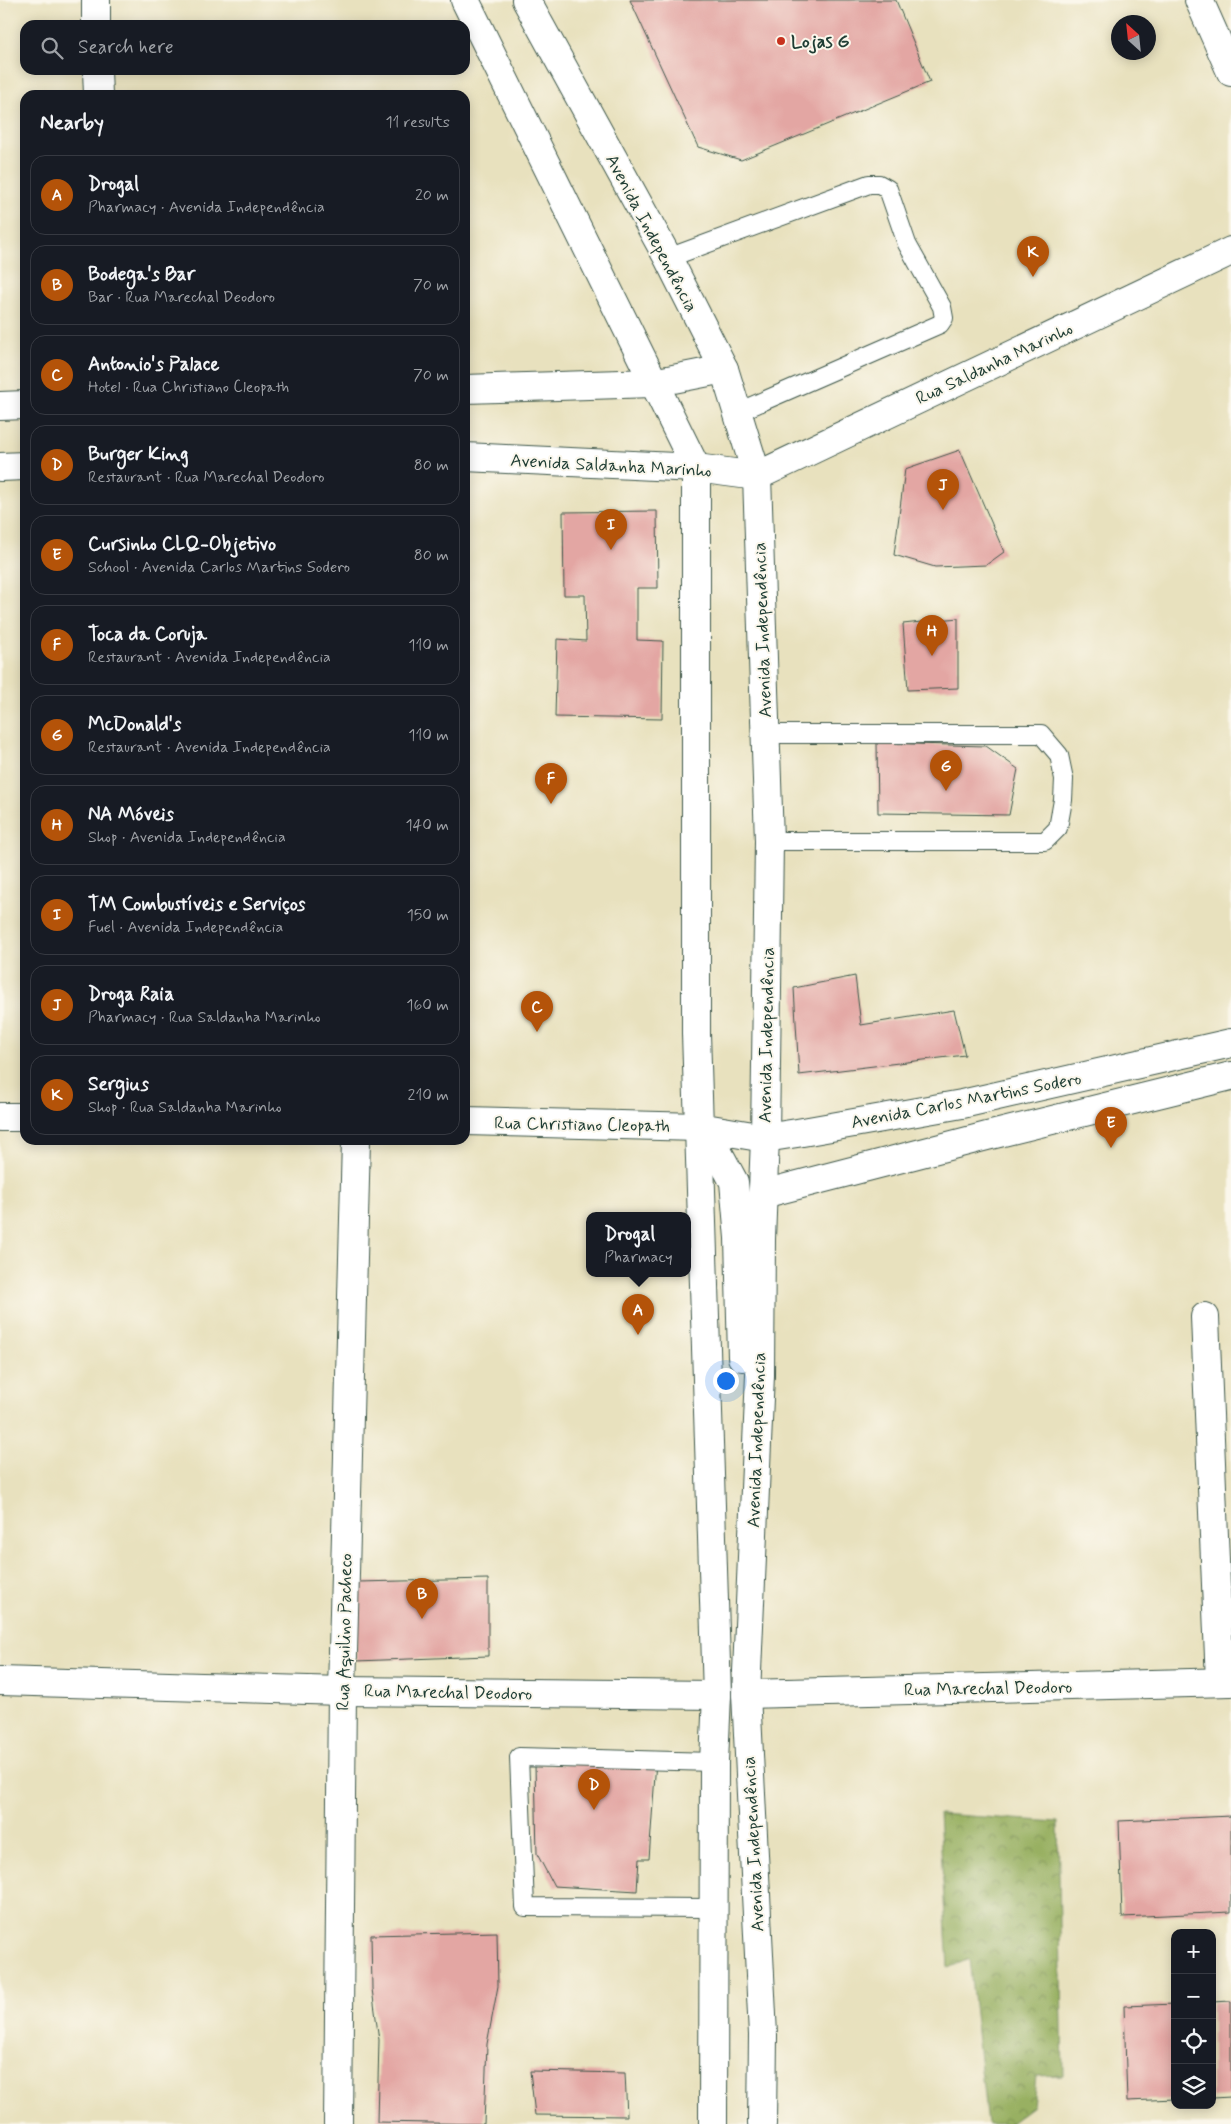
<!DOCTYPE html>
<html lang="en">
<head>
<meta charset="utf-8">
<style>
	body { margin:0; font-family:Mynerve,sans-serif; background:#242831; color:#f1f3f6 }
	.controls { position:absolute; right:15px; bottom:15px; display:grid; overflow:hidden; border-radius:10px; box-shadow:0 2px 12px #0003 }
	.controls button { width:45px; height:45px; display:grid; place-items:center; padding:0; border:0; border-bottom:1px solid #363941; background:#171b24; color:#f1f3f6; font:25px sans-serif }
	.compass { position:absolute; left:1111px; top:15px; width:45px; height:45px; border-radius:50%; background:#171b24; box-shadow:0 2px 12px #0003; rotate:333deg }
	.you { position:absolute; left:725px; top:1380px; width:18px; height:18px; margin:-12px; border:4px solid #fff; border-radius:50%; background:#1a73e8; box-shadow:0 0 0 8px #1a73e833 }
	.badge { display:grid; place-items:center; width:32px; height:32px; border-radius:50%; background:#b45309; color:#fff; font-size:16px; font-weight:700 }
	.pin { position:absolute; translate:-50% -41px; filter:drop-shadow(0 1px 2px #0008) }
	.pin::after { content:''; position:absolute; top:26px; width:18px; height:15px; background:inherit; clip-path:polygon(0 0,100% 0,50% 100%) }
	.popup { position:absolute; left:586px; top:1212px; width:105px; height:65px; box-sizing:border-box; display:grid; place-content:center; border-radius:10px; background:#171b24; filter:drop-shadow(0 1px 4px #0005); font-size:16px; white-space:nowrap; color:#9ea1a6 }
	.popup b { font-size:19px; color:#f1f3f6 }
	.popup::after { content:''; position:absolute; left:50%; top:100%; margin-left:-10px; border:10px solid transparent; border-top-color:#171b24 }
	.list { margin:0; padding:0; list-style:none }
	h2 { display:flex; justify-content:space-between; align-items:center; height:65px; margin:0; padding:0 20px; font-size:21px }
	h2 small { font-size:16px; font-weight:400; color:#9ea1a6 }
	.list li { display:grid; grid-template-columns:32px 1fr auto; gap:15px; align-items:center; box-sizing:border-box; height:80px; margin:0 10px 10px; padding:0 10px; border:1px solid #363941; border-radius:15px }
	.list b { display:block; font-size:19px; white-space:nowrap }
	.list p { margin:0; font-size:16px; white-space:nowrap; color:#9ea1a6 }
	.list em { font-size:16px; font-style:normal; color:#9ea1a6 }
	.icon { flex:none; width:28px; height:28px; fill:none; stroke:currentColor; stroke-width:2; stroke-linecap:round; stroke-linejoin:round }
	.map { position:relative; flex:none; width:1231px; height:2124px; overflow:hidden }
	.search { position:absolute; background:#171b24; box-shadow:0 2px 12px #0003; left:20px; top:20px; width:450px; height:55px; display:flex; align-items:center; gap:12px; box-sizing:border-box; padding:0 18px; border-radius:15px; color:#9ea1a6; font-size:19px }
	.panel { position:absolute; background:#171b24; box-shadow:0 2px 12px #0003; left:20px; top:90px; width:450px; height:1055px; border-radius:15px }
	.map>svg:first-child { display:block }
	.forest { fill:url(#forest-crowns); stroke:#5c764b }
	.building { fill:#e3a6a3 }
	.lines { fill:none; stroke-linecap:round; stroke-linejoin:round }
	.service-casing { stroke:#3d5649; stroke-width:20 }
	.minor-casing { stroke:#3d5649; stroke-width:30 }
	.secondary-casing { stroke:#3d5649; stroke-width:30 }
	.service { stroke:#fff; stroke-width:18 }
	.minor { stroke:#fff; stroke-width:28 }
	.secondary { stroke:#fff; stroke-width:28 }
	.poi-dot { fill:#c8321e; stroke:#fbf7ec; stroke-width:2 }
	.labels { text-anchor:middle; stroke-width:4; stroke-linejoin:round; paint-order:stroke }
	.poi-label { font-size:18px; font-weight:bold; fill:#1f3d34; stroke:#fbf7ec; text-anchor:start }
	.street-label { font-size:18px; fill:#1f3d34; stroke:#fbf7ec }
</style>
</head>
<body>
<div class="map">
<svg width="1231" height="2124" viewBox="0 0 1231 2124">
	<defs>
		<pattern id="forest-crowns" width="20" height="18" patternUnits="userSpaceOnUse" patternTransform="scale(1.25)"><rect width="20" height="18" fill="#98b062"/><path d="M2 6a3 3 0 1 1 6 0M12 15a3 3 0 1 1 6 0" fill="none" stroke="#7b9052"/></pattern>
	</defs>
	<rect width="100%" height="100%" fill="#fbf7ec"/>
	<filter id="ink" filterUnits="userSpaceOnUse"><feTurbulence type="fractalNoise" baseFrequency=".02" numOctaves="2"/><feDisplacementMap in="SourceGraphic" scale="10" xChannelSelector="R" yChannelSelector="G"/><feConvolveMatrix kernelMatrix="1 2 1 2 8 2 1 2 1" color-interpolation-filters="sRGB"/></filter>
	<filter id="wash" filterUnits="userSpaceOnUse"><feTurbulence type="fractalNoise" baseFrequency=".0096" numOctaves="4" result="noise"/><feDisplacementMap in="SourceGraphic" scale="20" xChannelSelector="R" yChannelSelector="G"/><feGaussianBlur stdDeviation="1.12" result="paint"/><feColorMatrix in="noise" values="0 0 0 0 0 0 0 0 0 0 0 0 0 0 0 0 0 1.4 0 .05"/><feComposite in="paint" operator="in"/></filter>
	<g filter="url(#wash)">
		<rect width="100%" height="100%" fill="#e8e1be"/>
		<path class="forest" d="M 939,1814 L 1058,1822 L 1063,2075 L 1036,2076 L 1033,2106 L 1009,2124 L 987,2124 L 969,1959 L 948,1968 Z"/>
		<g id="blocks">
			<g class="building">
				<path d="M 630,0 L 896,0 L 930,82 L 741,160 L 698,147 Z"/>
				<path d="M 960,450 L 1004,552 L 986,565 L 935,567 L 894,555 L 905,469 Z"/>
				<path d="M 657,511 L 658,588 L 637,588 L 637,640 L 663,641 L 662,719 L 555,717 L 557,639 L 586,641 L 585,595 L 564,595 L 563,512 Z"/>
				<path d="M 958,618 L 958,688 L 908,690 L 903,624 Z"/>
				<path d="M 877,743 L 986,746 L 1018,769 L 1009,815 L 878,813 Z"/>
				<path d="M 855,976 L 861,1025 L 954,1010 L 965,1055 L 799,1075 L 794,988 Z"/>
				<path d="M 488,1579 L 488,1656 L 356,1661 L 358,1582 Z"/>
				<path d="M 656,1761 L 649,1859 L 639,1859 L 637,1891 L 554,1886 L 537,1854 L 535,1765 Z"/>
				<path d="M 1231,1816 L 1231,1912 L 1122,1917 L 1119,1821 Z"/>
				<path d="M 497,1932 L 498,1986 L 487,2044 L 484,2124 L 377,2122 L 379,2040 L 372,1989 L 371,1935 Z"/>
				<path d="M 1231,2001 L 1231,2097 L 1212,2098 L 1212,2002 Z"/>
				<path d="M 1175,2004 L 1175,2099 L 1127,2101 L 1124,2006 Z"/>
				<path d="M 530,2071 L 625,2073 L 627,2116 L 535,2115 Z"/>
			</g>
		</g>
	</g>
	<g filter="url(#ink)">
		<use href="#blocks" fill-opacity="0" stroke="#3d5649" stroke-width="1"/>
		<g class="lines">
			<defs>
				<g id="service">
					<path d="M 668,258 L 869,184 L 879,184 L 888,189 L 907,244 L 942,307 L 944,318 L 940,324 L 736,413"/>
					<path d="M 766,734 L 1041,734 L 1059,755 L 1064,779 L 1063,800 L 1058,828 L 1045,841 L 769,841"/>
					<path d="M 714,1908 L 525,1907 L 519,1757 L 714,1762"/>
				</g>
				<g id="minor">
					<path d="M 96,0 L 96,25"/>
					<path d="M 1199,0 L 1231,72"/>
					<path d="M 97,70 L 98,95"/>
					<path d="M 757,476 L 1231,251"/>
					<path d="M 0,1117 L 25,1117"/>
					<path d="M 465,1121 L 699,1127"/>
					<path d="M 1205,1317 L 1220,1682"/>
					<path d="M 0,1681 L 342,1691 L 717,1695"/>
					<path d="M 746,1694 L 1231,1682"/>
					<path d="M 338,2124 L 342,1691 L 356,1140"/>
				</g>
				<g id="secondary">
					<path d="M 465,0 L 696,468 L 696,1033 L 717,1695 L 714,1762 L 713,2124"/>
					<path d="M 526,0 L 668,258 L 724,369 L 757,476 L 769,841 L 765,1138 L 761,1239 L 760,1375 L 746,1694 L 763,2035 L 762,2124"/>
					<path d="M 465,389 L 653,383 L 724,369"/>
					<path d="M 0,406 L 25,405"/>
					<path d="M 465,457 L 696,468 L 757,476"/>
					<path d="M 0,467 L 25,466"/>
					<path d="M 699,1127 L 765,1138 L 797,1133 L 962,1104 L 1231,1043"/>
					<path d="M 699,1127 L 718,1152 L 734,1182 L 739,1238 L 742,1357"/>
					<path d="M 763,1194 L 987,1136 L 1231,1076"/>
				</g>
			</defs>
			<use href="#service" class="service-casing"/>
			<use href="#minor" class="minor-casing"/>
			<use href="#secondary" class="secondary-casing"/>
			<use href="#service" class="service"/>
			<use href="#minor" class="minor"/>
			<use href="#secondary" class="secondary"/>
		</g>
	</g>
	<circle class="poi-dot" cx="781" cy="41" r="5"/>
	<g class="labels">
		<g class="poi-label">
			<text x="791" y="47">Lojas G</text>
		</g>
		<g class="street-label">
			<text transform="translate(652 233) rotate(62)" y="6">Avenida Independência</text>
			<text transform="translate(994 363) rotate(-25)" y="6">Rua Saldanha Marinho</text>
			<text transform="translate(611 465) rotate(3)" y="6">Avenida Saldanha Marinho</text>
			<text transform="translate(762 630) rotate(-92)" y="6">Avenida Independência</text>
			<text transform="translate(766 1035) rotate(-89)" y="6">Avenida Independência</text>
			<text transform="translate(966 1100) rotate(-11)" y="6">Avenida Carlos Martins Sodero</text>
			<text transform="translate(582 1124) rotate(1)" y="6">Rua Christiano Cleopath</text>
			<text transform="translate(756 1440) rotate(-88)" y="6">Avenida Independência</text>
			<text transform="translate(344 1632) rotate(-89)" y="6">Rua Aquilino Pacheco</text>
			<text transform="translate(988 1688) rotate(-1)" y="6">Rua Marechal Deodoro</text>
			<text transform="translate(448 1692) rotate(1)" y="6">Rua Marechal Deodoro</text>
			<text transform="translate(753 1844) rotate(-93)" y="6">Avenida Independência</text>
		</g>
	</g>
</svg>
<div class="controls">
<button>+</button>
<button>−</button>
<button><svg class="icon" aria-label="locate" viewBox="0 0 24 24"><circle cx="12" cy="12" r="6"/><path d="M12 2v4M12 18v4M2 12h4M18 12h4"/></svg></button>
<button><svg class="icon" aria-label="layers" viewBox="0 0 24 24"><path d="M12 4l9 5-9 5-9-5zM3 14l9 5 9-5"/></svg></button>
</div>
<svg class="compass" viewBox="-18 -18 36 36"><path d="M0-13l5 13h-10z" fill="#e53935"/><path d="M0 13l5-13h-10z" fill="#9ea1a6"/></svg>
<div class="you"></div>
<div class="pin badge" style="left:638px;top:1335px">A</div>
<div class="popup"><b>Drogal</b>Pharmacy</div>
<div class="pin badge" style="left:422px;top:1619px">B</div>
<div class="pin badge" style="left:537px;top:1032px">C</div>
<div class="pin badge" style="left:594px;top:1810px">D</div>
<div class="pin badge" style="left:1111px;top:1148px">E</div>
<div class="pin badge" style="left:551px;top:804px">F</div>
<div class="pin badge" style="left:946px;top:791px">G</div>
<div class="pin badge" style="left:932px;top:656px">H</div>
<div class="pin badge" style="left:611px;top:550px">I</div>
<div class="pin badge" style="left:943px;top:510px">J</div>
<div class="pin badge" style="left:1033px;top:277px">K</div>
<div class="search"><svg class="icon" aria-label="search" viewBox="0 0 24 24"><circle cx="10" cy="10" r="6"/><path d="M15 15l6 6"/></svg>Search here</div>
<section class="panel">
<h2>Nearby<small>11 results</small></h2>
<ul class="list">
<li><span class="badge">A</span><div><b>Drogal</b><p>Pharmacy · Avenida Independência</p></div><em>20 m</em></li>
<li><span class="badge">B</span><div><b>Bodega's Bar</b><p>Bar · Rua Marechal Deodoro</p></div><em>70 m</em></li>
<li><span class="badge">C</span><div><b>Antonio's Palace</b><p>Hotel · Rua Christiano Cleopath</p></div><em>70 m</em></li>
<li><span class="badge">D</span><div><b>Burger King</b><p>Restaurant · Rua Marechal Deodoro</p></div><em>80 m</em></li>
<li><span class="badge">E</span><div><b>Cursinho CLQ-Objetivo</b><p>School · Avenida Carlos Martins Sodero</p></div><em>80 m</em></li>
<li><span class="badge">F</span><div><b>Toca da Coruja</b><p>Restaurant · Avenida Independência</p></div><em>110 m</em></li>
<li><span class="badge">G</span><div><b>McDonald's</b><p>Restaurant · Avenida Independência</p></div><em>110 m</em></li>
<li><span class="badge">H</span><div><b>NA Móveis</b><p>Shop · Avenida Independência</p></div><em>140 m</em></li>
<li><span class="badge">I</span><div><b>TM Combustíveis e Serviços</b><p>Fuel · Avenida Independência</p></div><em>150 m</em></li>
<li><span class="badge">J</span><div><b>Droga Raia</b><p>Pharmacy · Rua Saldanha Marinho</p></div><em>160 m</em></li>
<li><span class="badge">K</span><div><b>Sergius</b><p>Shop · Rua Saldanha Marinho</p></div><em>210 m</em></li>
</ul>
</section>
</div>
</body>
</html>
